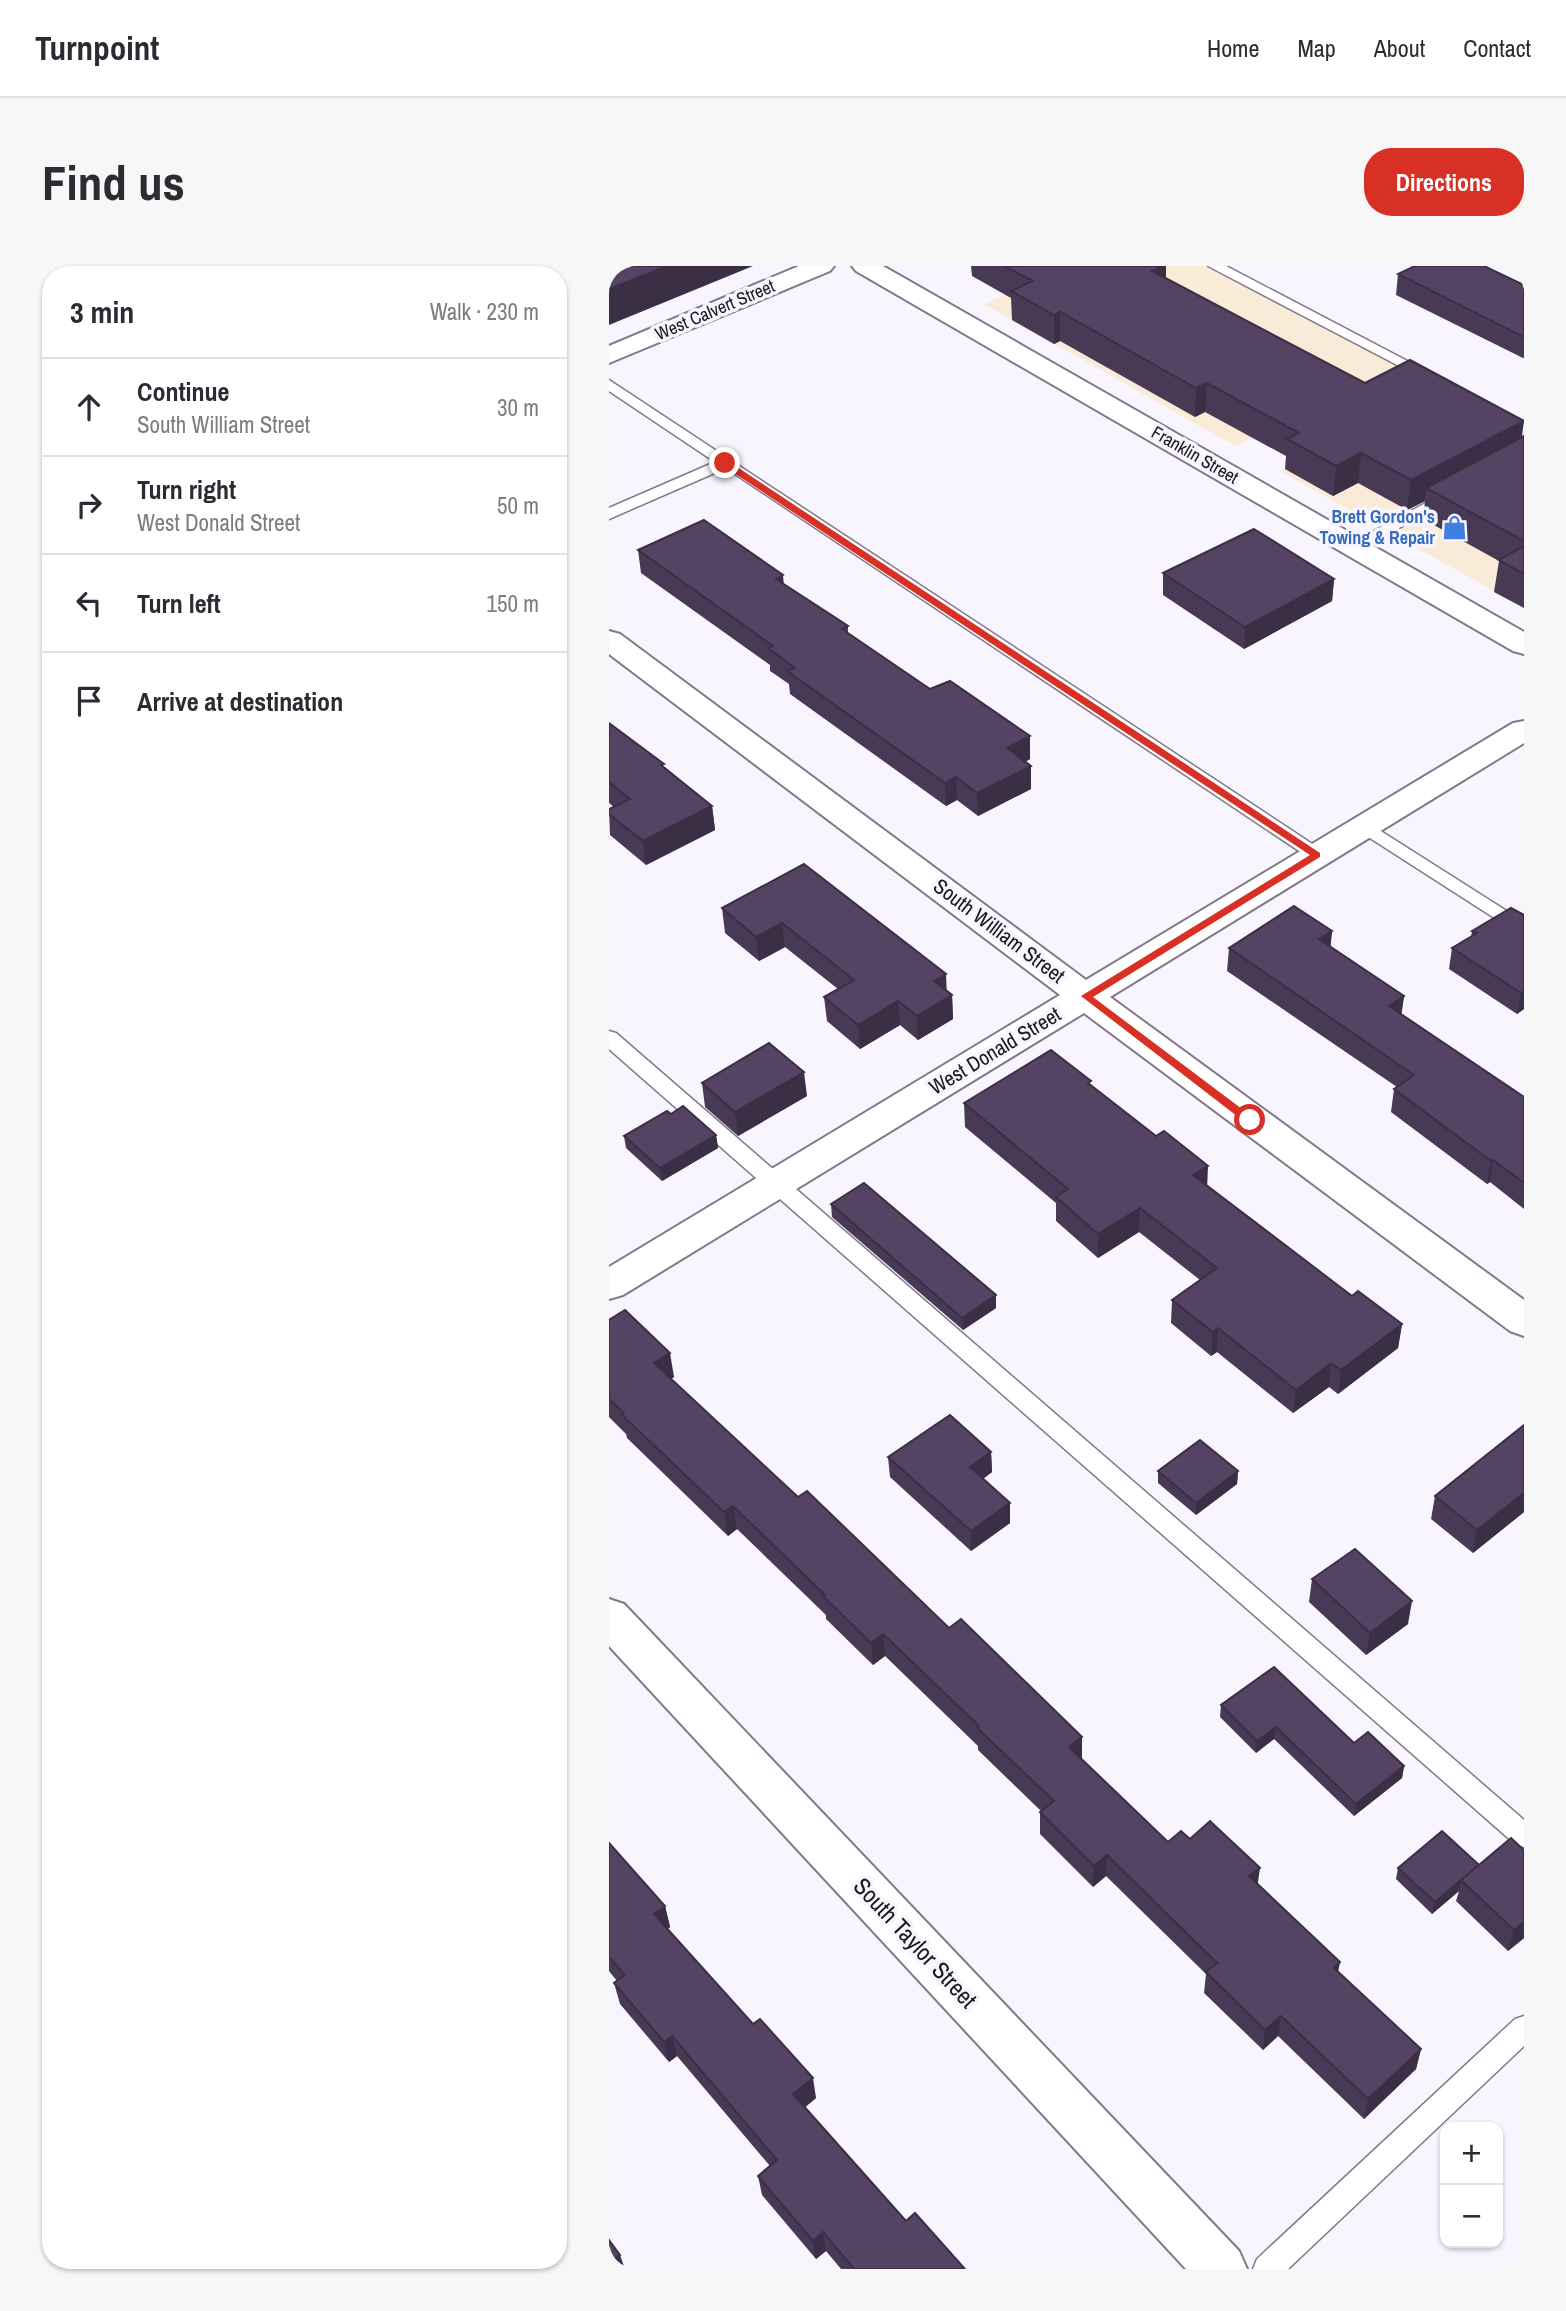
<!DOCTYPE html>
<html lang="en">
<head>
<meta charset="utf-8">
<style>
	body { margin:0; font-family:"Archivo Narrow",sans-serif; background:#f7f7f7; color:#2b2b33 }
	.controls { position:absolute; right:21px; bottom:21px; display:grid; overflow:hidden; border-radius:14px; box-shadow:0 2px 5px #0004 }
	.controls button { width:63px; height:63px; display:grid; place-items:center; padding:0; border:0; border-bottom:2px solid #e1e1e2; background:#fff; color:#2b2b33; font:35px sans-serif }
	.stop { position:absolute; width:21px; height:21px; margin:-16px; border:5px solid #d93025; border-radius:50%; background:#fff }
	.stop.end { background:#d93025; border-color:#fff; box-shadow:0 2px 7px #0008 }
	.list { margin:0; padding:0; list-style:none }
	h2 { display:flex; justify-content:space-between; align-items:center; height:91px; margin:0; padding:0 28px; font-size:30px }
	h2 small { font-size:23px; font-weight:400; color:#7c7c81 }
	.list li { display:grid; grid-template-columns:46px 1fr auto; gap:21px; align-items:center; box-sizing:border-box; height:98px; padding:0 28px; border-top:2px solid #e1e1e2 }
	.list b { display:block; font-size:26px; white-space:nowrap }
	.list p { margin:0; font-size:23px; white-space:nowrap; color:#7c7c81 }
	.list em { font-size:23px; font-style:normal; color:#7c7c81 }
	.icon { flex:none; width:38px; height:38px; fill:none; stroke:currentColor; stroke-width:2; stroke-linecap:round; stroke-linejoin:round }
	.map { position:relative; flex:none; width:915px; height:2003px; overflow:hidden; border-radius:28px }
	header { display:flex; align-items:center; gap:42px; box-sizing:border-box; height:98px; padding:0 35px; background:#fff; border-bottom:2px solid #e1e1e2 }
	header strong { font-size:33px }
	nav { display:flex; gap:38px; margin-inline-start:auto; font-size:24px }
	.intro { display:flex; align-items:center; justify-content:space-between; box-sizing:border-box; height:168px; padding:0 42px }
	h1 { margin:0; font-size:49px }
	.button { padding:18px 32px; border-radius:28px; background:#d93025; color:#fff; font-size:24px; font-weight:700 }
	main { display:flex; gap:42px; padding:0 42px }
	aside { flex:1; background:#fff; border-radius:28px; box-shadow:0 2px 5px #0004 }
	.map>svg:first-child { display:block }
	.industrial { fill:#faead8 }
	.lines { fill:none; stroke-linecap:round; stroke-linejoin:round }
	.service-casing { stroke:#82788b; stroke-width:3 }
	.minor-casing { stroke:#82788b; stroke-width:4 }
	.tertiary-casing { stroke:#82788b; stroke-width:4 }
	.service { fill:#fff; fill-rule:evenodd }
	.minor { fill:#fff; fill-rule:evenodd }
	.tertiary { fill:#fff; fill-rule:evenodd }
	.wall { fill:#483a55 }
	.shaded-wall { fill:#3b2f45 }
	.building { fill:#544363; stroke:#3b2f45; stroke-width:2 }
	.route { fill:#d93025 }
	.labels { text-anchor:middle; stroke-width:7; stroke-linejoin:round; paint-order:stroke }
	.far-street-label { font-size:18px; fill:#1b171e; stroke:#f9f5fe }
	.far-shop-label { font-size:18px; font-weight:bold; fill:#366cbe; stroke:#f9f5fe; text-anchor:end }
	.street-label { font-size:21px; fill:#1b171e; stroke:#f9f5fe }
	.near-street-label { font-size:24px; fill:#1b171e; stroke:#f9f5fe }
</style>
</head>
<body>
<header>
<strong>Turnpoint</strong>
<nav><a>Home</a><a>Map</a><a>About</a><a>Contact</a></nav>
</header>
<div class="intro"><h1>Find us</h1><a class="button">Directions</a></div>
<main>
<aside>
<h2>3 min<small>Walk · 230 m</small></h2>
<ul class="list">
<li><svg class="icon" aria-label="ahead" viewBox="0 0 24 24"><path d="M12 20V5M6 11l6-6 6 6"/></svg><div><b>Continue</b><p>South William Street</p></div><em>30 m</em></li>
<li><svg class="icon" aria-label="right" viewBox="0 0 24 24"><path d="M7 20v-9h11M14 6l5 5-5 5"/></svg><div><b>Turn right</b><p>West Donald Street</p></div><em>50 m</em></li>
<li><svg class="icon" aria-label="left" viewBox="0 0 24 24"><path d="M17 20v-9H6M10 6l-5 5 5 5"/></svg><div><b>Turn left</b></div><em>150 m</em></li>
<li><svg class="icon" aria-label="arrive" viewBox="0 0 24 24"><path d="M6 21V4h12l-3 4 3 4H6"/></svg><div><b>Arrive at destination</b></div></li>
</ul>
</aside>
<div class="map">
<svg width="915" height="2003" viewBox="0 0 915 2003">
	<rect width="100%" height="100%" fill="#f9f5fe"/>
	<g class="industrial">
		<path d="M 464,0 L 594,0 L 789,99 L 626,180 L 375,38 Z"/>
		<path d="M 835,123 L 915,165 L 915,342 L 671,205 Z"/>
	</g>
	<g class="lines">
		<defs>
			<g id="service">
				<path d="M 599,0 L 617,0 L 827,110 L 825,113 L 815,113 Z"/>
				<path d="M 0,114 L 714,585 L 717,589 L 714,593 L 702,593 L 117,202 L 0,253 L 0,242 L 106,196 L 0,125 Z"/>
				<path d="M 839,225 L 847,230 L 844,233 L 751,283 L 745,285 L 737,280 Z"/>
				<path d="M 756,555 L 915,656 L 915,671 L 750,565 L 747,561 Z"/>
				<path d="M 0,765 L 7,767 L 915,1554 L 915,1581 L 906,1578 L 0,783 Z"/>
				<path d="M 915,1750 L 915,1780 L 679,2003 L 644,2003 L 648,1993 L 906,1753 Z"/>
			</g>
			<g id="minor">
				<path d="M 243,0 L 274,0 L 915,366 L 915,388 L 904,385 L 247,5 Z"/>
				<path d="M 0,365 L 11,368 L 477,714 L 904,457 L 915,455 L 915,477 L 501,731 L 915,1034 L 915,1070 L 901,1065 L 475,747 L 14,1029 L 0,1033 L 0,1001 L 451,729 L 0,388 Z"/>
				<path d="M 0,1333 L 15,1338 L 630,1985 L 638,2003 L 577,2003 L 0,1380 Z"/>
			</g>
			<path id="tertiary" d="M 190,0 L 225,0 L 221,5 L 0,97 L 0,80 Z"/>
		</defs>
		<use href="#service" class="service-casing"/>
		<use href="#minor" class="minor-casing"/>
		<use href="#tertiary" class="tertiary-casing"/>
		<use href="#service" class="service"/>
		<use href="#minor" class="minor"/>
		<use href="#tertiary" class="tertiary"/>
	</g>
	<g class="wall">
		<path d="M 362,0 L 557,0 L 557,12 L 756,117 L 913,172 L 915,170 L 915,342 L 885,326 L 890,295 L 814,253 L 816,235 L 798,244 L 749,217 L 724,230 L 676,203 L 677,190 L 596,146 L 586,151 L 451,75 L 445,78 L 403,54 L 402,32 L 363,10 Z"/>
		<path d="M 789,8 L 915,19 L 915,92 L 914,92 L 787,29 Z"/>
		<path d="M 29,284 L 175,318 L 239,360 L 239,367 L 321,423 L 421,470 L 421,493 L 416,496 L 422,500 L 422,523 L 369,550 L 348,534 L 337,540 L 181,428 L 180,418 L 161,405 L 161,399 L 32,307 Z"/>
		<path d="M 554,307 L 725,313 L 723,335 L 635,383 L 554,329 Z"/>
		<path d="M 0,457 L 103,540 L 106,564 L 37,599 L 1,569 L 0,543 L 5,541 L 0,537 Z"/>
		<path d="M 195,598 L 343,729 L 344,753 L 309,774 L 291,759 L 251,783 L 218,755 L 215,731 L 229,723 L 176,681 L 150,695 L 116,667 L 113,642 Z"/>
		<path d="M 915,649 L 915,743 L 908,748 L 840,703 L 843,682 L 862,671 L 863,665 Z"/>
		<path d="M 723,665 L 721,680 L 795,730 L 792,748 L 915,831 L 915,943 L 881,916 L 878,918 L 782,846 L 785,823 L 788,821 L 618,705 L 620,682 Z"/>
		<path d="M 93,817 L 198,830 L 129,870 L 96,841 Z"/>
		<path d="M 482,820 L 598,919 L 743,1030 L 793,1058 L 789,1082 L 729,1128 L 720,1121 L 684,1147 L 608,1086 L 602,1090 L 562,1057 L 563,1034 L 591,1014 L 530,966 L 489,992 L 447,955 L 447,937 L 356,861 L 355,837 Z"/>
		<path d="M 62,848 L 107,869 L 109,882 L 53,915 L 17,882 L 15,870 Z"/>
		<path d="M 222,938 L 387,1042 L 354,1064 L 223,951 Z"/>
		<path d="M 0,1054 L 65,1111 L 62,1113 L 473,1493 L 559,1576 L 581,1573 L 649,1619 L 729,1706 L 812,1783 L 807,1803 L 755,1853 L 669,1770 L 654,1784 L 595,1727 L 597,1708 L 497,1610 L 484,1621 L 431,1568 L 431,1546 L 432,1545 L 369,1484 L 369,1480 L 276,1390 L 264,1399 L 217,1353 L 217,1349 L 128,1263 L 119,1270 L 18,1172 L 17,1168 L 0,1151 Z"/>
		<path d="M 915,1159 L 915,1246 L 864,1287 L 822,1253 L 826,1230 Z"/>
		<path d="M 382,1186 L 383,1206 L 374,1213 L 401,1237 L 401,1257 L 362,1285 L 281,1211 L 279,1191 Z"/>
		<path d="M 549,1205 L 629,1205 L 628,1218 L 587,1249 L 549,1217 Z"/>
		<path d="M 703,1313 L 799,1358 L 757,1389 L 700,1336 Z"/>
		<path d="M 612,1439 L 745,1477 L 795,1500 L 793,1512 L 745,1550 L 665,1473 L 647,1487 L 611,1451 Z"/>
		<path d="M 833,1565 L 915,1672 L 899,1685 L 847,1635 L 850,1625 L 823,1648 L 787,1613 L 789,1602 Z"/>
		<path d="M 0,1577 L 56,1640 L 61,1661 L 59,1663 L 207,1832 L 196,1841 L 297,1955 L 356,2003 L 232,2003 L 217,1985 L 207,1993 L 153,1929 L 149,1910 L 161,1900 L 68,1790 L 60,1796 L 11,1738 L 5,1717 L 8,1715 L 0,1705 Z"/>
	</g>
	<g class="shaded-wall">
		<path d="M 58,0 L 144,0 L 0,59 L 0,23 Z"/>
		<path d="M 554,0 L 557,0 L 556,27 L 543,5 Z"/>
		<path d="M 451,46 L 451,75 L 445,78 L 445,49 Z"/>
		<path d="M 598,117 L 596,146 L 586,151 L 587,122 Z"/>
		<path d="M 915,155 L 911,184 L 817,222 L 816,235 L 798,244 L 802,214 Z"/>
		<path d="M 752,187 L 749,217 L 724,230 L 727,200 Z"/>
		<path d="M 174,309 L 176,332 L 167,313 Z"/>
		<path d="M 725,313 L 723,335 L 635,383 L 636,361 Z"/>
		<path d="M 421,470 L 421,493 L 399,505 L 398,482 Z"/>
		<path d="M 422,500 L 422,523 L 369,550 L 368,527 Z"/>
		<path d="M 347,511 L 348,534 L 337,540 L 336,517 Z"/>
		<path d="M 103,540 L 106,564 L 37,599 L 34,575 Z"/>
		<path d="M 173,657 L 176,681 L 150,695 L 147,671 Z"/>
		<path d="M 723,665 L 721,687 L 710,673 Z"/>
		<path d="M 337,708 L 338,732 L 343,729 L 344,753 L 309,774 L 308,750 L 325,715 Z"/>
		<path d="M 915,725 L 915,743 L 908,748 L 912,727 Z"/>
		<path d="M 795,730 L 792,752 L 780,740 Z"/>
		<path d="M 289,735 L 291,759 L 251,783 L 249,759 Z"/>
		<path d="M 195,806 L 198,830 L 129,870 L 126,846 Z"/>
		<path d="M 107,869 L 109,882 L 53,915 L 51,902 Z"/>
		<path d="M 884,894 L 881,916 L 878,918 L 882,895 Z"/>
		<path d="M 599,900 L 598,924 L 584,909 Z"/>
		<path d="M 531,942 L 530,966 L 489,992 L 489,968 Z"/>
		<path d="M 387,1029 L 387,1042 L 354,1064 L 353,1052 Z"/>
		<path d="M 793,1058 L 789,1082 L 729,1128 L 732,1104 Z"/>
		<path d="M 609,1062 L 608,1086 L 602,1090 L 604,1066 Z"/>
		<path d="M 61,1087 L 65,1111 L 50,1120 L 45,1097 Z"/>
		<path d="M 722,1097 L 720,1121 L 684,1147 L 687,1124 Z"/>
		<path d="M 382,1186 L 383,1206 L 361,1222 L 361,1201 Z"/>
		<path d="M 629,1205 L 628,1218 L 587,1249 L 587,1237 Z"/>
		<path d="M 915,1227 L 915,1246 L 864,1287 L 868,1264 Z"/>
		<path d="M 401,1237 L 401,1257 L 362,1285 L 362,1265 Z"/>
		<path d="M 124,1240 L 128,1263 L 119,1270 L 115,1246 Z"/>
		<path d="M 803,1335 L 799,1358 L 757,1389 L 761,1367 Z"/>
		<path d="M 274,1368 L 276,1390 L 264,1399 L 262,1377 Z"/>
		<path d="M 667,1461 L 665,1473 L 647,1487 L 648,1475 Z"/>
		<path d="M 473,1471 L 473,1493 L 460,1481 Z"/>
		<path d="M 795,1500 L 793,1512 L 745,1550 L 747,1538 Z"/>
		<path d="M 498,1589 L 497,1610 L 484,1621 L 485,1600 Z"/>
		<path d="M 651,1602 L 648,1623 L 640,1610 Z"/>
		<path d="M 852,1614 L 850,1625 L 823,1648 L 826,1636 Z"/>
		<path d="M 56,1640 L 61,1661 L 51,1669 L 45,1648 Z"/>
		<path d="M 915,1656 L 915,1672 L 899,1685 L 905,1664 Z"/>
		<path d="M 731,1696 L 727,1717 L 725,1702 Z"/>
		<path d="M 672,1750 L 669,1770 L 654,1784 L 656,1764 Z"/>
		<path d="M 63,1770 L 68,1790 L 60,1796 L 55,1776 Z"/>
		<path d="M 812,1783 L 807,1803 L 755,1853 L 759,1833 Z"/>
		<path d="M 204,1812 L 207,1832 L 188,1848 L 184,1828 Z"/>
		<path d="M 214,1966 L 217,1985 L 207,1993 L 204,1975 Z"/>
		<path d="M 11,1989 L 16,2003 L 0,2003 L 0,1998 Z"/>
	</g>
	<g class="building">
		<path d="M 0,0 L 58,0 L 0,23 Z"/>
		<path d="M 395,0 L 554,0 L 543,5 L 756,117 L 801,94 L 915,155 L 802,214 L 752,187 L 727,200 L 678,173 L 690,167 L 598,117 L 587,122 L 451,46 L 445,49 L 402,25 L 424,15 Z"/>
		<path d="M 806,0 L 875,0 L 915,19 L 915,71 L 789,8 Z"/>
		<path d="M 915,170 L 915,275 L 817,222 Z"/>
		<path d="M 95,254 L 174,309 L 167,313 L 239,360 L 233,363 L 321,423 L 341,415 L 421,470 L 398,482 L 422,500 L 368,527 L 347,511 L 336,517 L 178,405 L 186,402 L 159,382 L 164,380 L 29,284 Z"/>
		<path d="M 645,263 L 725,313 L 636,361 L 554,307 Z"/>
		<path d="M 915,280 L 915,308 L 890,294 Z"/>
		<path d="M 0,457 L 55,498 L 52,499 L 103,540 L 34,575 L 0,548 L 0,543 L 21,533 L 0,516 Z"/>
		<path d="M 195,598 L 337,708 L 325,715 L 343,729 L 308,750 L 289,735 L 249,759 L 215,731 L 245,714 L 173,657 L 147,671 L 113,642 Z"/>
		<path d="M 685,640 L 723,665 L 710,673 L 795,730 L 780,740 L 915,831 L 915,917 L 884,894 L 882,895 L 785,823 L 805,809 L 620,682 Z"/>
		<path d="M 902,642 L 915,649 L 915,725 L 912,727 L 843,682 L 868,667 L 863,665 Z"/>
		<path d="M 160,777 L 195,806 L 126,846 L 93,817 Z"/>
		<path d="M 442,784 L 482,815 L 479,817 L 547,870 L 555,865 L 599,900 L 584,909 L 743,1030 L 749,1025 L 793,1058 L 732,1104 L 722,1097 L 687,1124 L 609,1062 L 604,1066 L 563,1034 L 608,1002 L 531,942 L 489,968 L 447,931 L 459,923 L 355,837 Z"/>
		<path d="M 74,840 L 107,869 L 51,902 L 15,870 L 58,845 L 62,848 Z"/>
		<path d="M 255,917 L 387,1029 L 353,1052 L 222,938 Z"/>
		<path d="M 16,1044 L 61,1087 L 45,1097 L 189,1231 L 198,1225 L 340,1362 L 352,1353 L 473,1471 L 460,1481 L 559,1576 L 572,1565 L 581,1573 L 601,1555 L 651,1602 L 640,1610 L 731,1696 L 725,1702 L 812,1783 L 759,1833 L 672,1750 L 656,1764 L 597,1706 L 608,1697 L 498,1589 L 485,1600 L 431,1546 L 445,1535 L 368,1462 L 370,1460 L 274,1368 L 262,1377 L 214,1330 L 216,1329 L 124,1240 L 115,1246 L 13,1149 L 15,1147 L 0,1133 L 0,1054 Z"/>
		<path d="M 341,1149 L 382,1186 L 361,1201 L 401,1237 L 362,1265 L 279,1191 Z"/>
		<path d="M 915,1159 L 915,1227 L 868,1264 L 826,1230 Z"/>
		<path d="M 591,1174 L 629,1205 L 587,1237 L 549,1205 Z"/>
		<path d="M 746,1283 L 803,1335 L 761,1367 L 703,1313 Z"/>
		<path d="M 665,1401 L 745,1477 L 759,1466 L 795,1500 L 747,1538 L 667,1461 L 648,1475 L 612,1439 Z"/>
		<path d="M 833,1565 L 870,1599 L 826,1636 L 789,1602 Z"/>
		<path d="M 902,1572 L 915,1584 L 915,1656 L 905,1664 L 852,1614 Z"/>
		<path d="M 0,1577 L 56,1640 L 45,1648 L 144,1758 L 151,1753 L 204,1812 L 184,1828 L 297,1955 L 306,1947 L 356,2003 L 245,2003 L 214,1966 L 204,1975 L 149,1910 L 168,1894 L 63,1770 L 55,1776 L 5,1717 L 16,1709 L 0,1691 Z"/>
		<path d="M 0,1974 L 11,1989 L 0,1998 Z"/>
	</g>
	<path class="route" d="M 113,195 L 119,195 L 711,587 L 711,591 L 484,731 L 645,852 L 645,857 L 637,857 L 472,730 L 701,589 L 113,199 Z"/>
	<defs>
		<symbol id="shop-bare" viewBox="-9 -9 18 18"><path d="M-5-2.5h2.3a2.7 3.5 0 0 1 5.4 0H5L5.5 6h-11ZM-1.5-2.5h3a1.5 2.3 0 0 0-3 0Z" fill="#3f7fe0" stroke="#f9f5fe" stroke-width="2.5" paint-order="stroke"/></symbol>
	</defs>
	<g fill-rule="evenodd">
		<use href="#shop-bare" x="828" y="244" width="35" height="35"/>
	</g>
	<g class="labels">
		<g class="far-street-label">
			<text transform="translate(106 44) rotate(-23)" y="6">West Calvert Street</text>
			<text transform="translate(586 189) rotate(30)" y="6">Franklin Street</text>
		</g>
		<g class="far-shop-label">
			<text x="826" y="257">Brett Gordon's<tspan x="826" dy="21">Towing &amp; Repair</tspan></text>
		</g>
		<g class="street-label">
			<text transform="translate(390 665) rotate(37)" y="7">South William Street</text>
			<text transform="translate(386 785) rotate(-31)" y="7">West Donald Street</text>
		</g>
		<g class="near-street-label">
			<text transform="translate(306 1677) rotate(47)" y="8">South Taylor Street</text>
		</g>
	</g>
</svg>
<div class="controls">
<button>+</button>
<button>−</button>
</div>
<div class="stop" style="left:641px;top:854px"></div>
<div class="stop end" style="left:116px;top:197px"></div>
</div>
</main>
</body>
</html>
